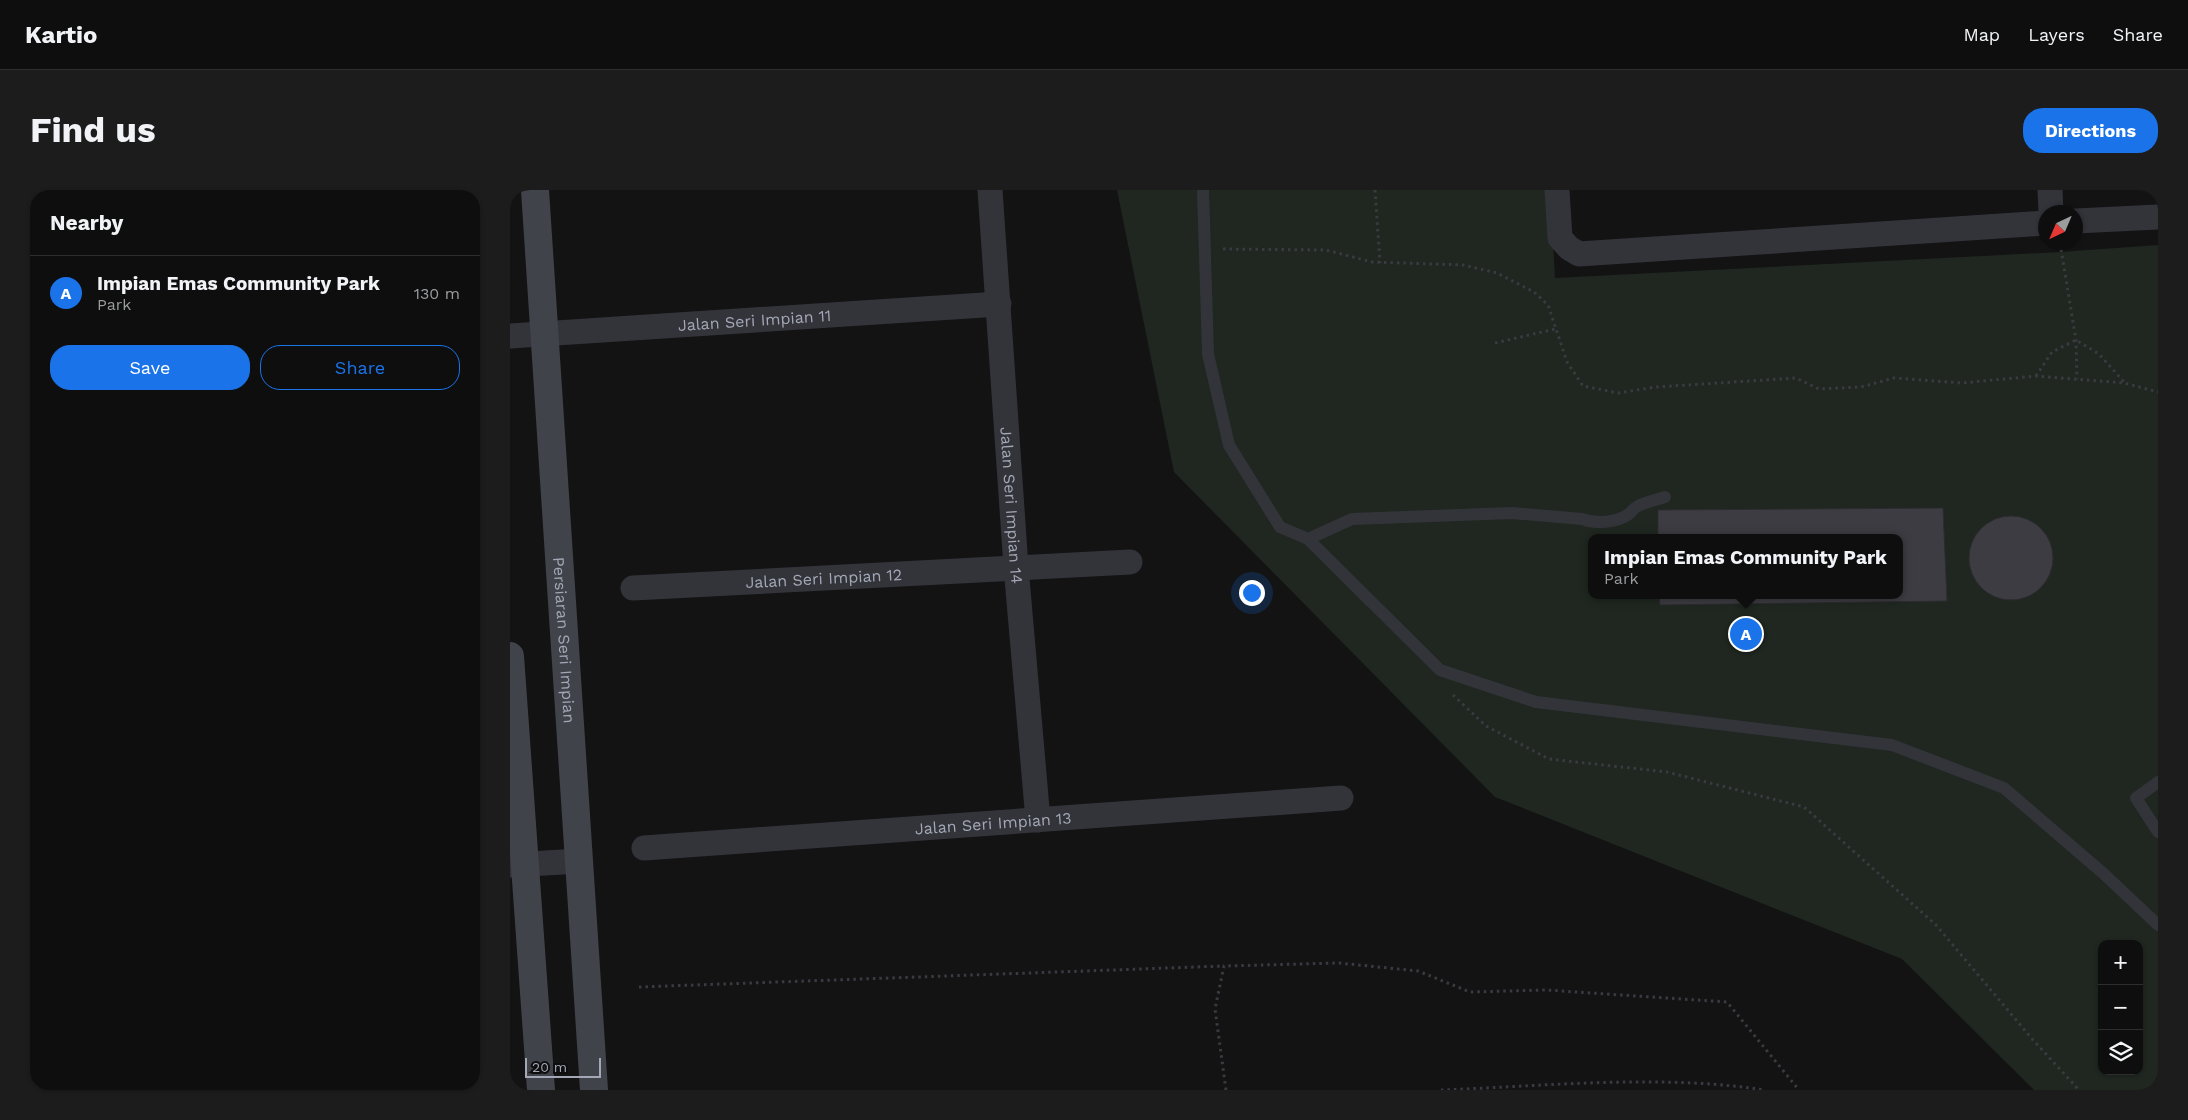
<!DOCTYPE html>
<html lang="en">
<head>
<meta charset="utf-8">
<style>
	body { margin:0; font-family:"Work Sans",sans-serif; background:#1c1c1d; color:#f1f3f6 }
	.controls { position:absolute; right:15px; bottom:15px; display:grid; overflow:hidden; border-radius:10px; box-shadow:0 1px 4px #0004 }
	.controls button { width:45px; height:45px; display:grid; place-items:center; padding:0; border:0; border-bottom:1px solid #2e2e2f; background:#0e0e0f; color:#f1f3f6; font:25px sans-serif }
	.compass { position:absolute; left:1528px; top:15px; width:45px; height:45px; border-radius:50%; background:#0e0e0f; box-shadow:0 1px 4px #0004; rotate:224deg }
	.scale { position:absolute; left:15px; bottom:12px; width:76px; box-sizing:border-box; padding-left:5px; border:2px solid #a3a7b6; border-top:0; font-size:14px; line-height:18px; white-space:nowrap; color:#a3a7b6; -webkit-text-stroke:4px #0e0e0f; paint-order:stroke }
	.you { position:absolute; left:741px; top:402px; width:18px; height:18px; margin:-12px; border:4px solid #fff; border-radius:50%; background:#1a73e8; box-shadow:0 0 0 8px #1a73e833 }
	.badge { display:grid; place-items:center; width:32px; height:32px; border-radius:50%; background:#1a73e8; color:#fff; font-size:16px; font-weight:700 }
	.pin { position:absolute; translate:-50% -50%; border:2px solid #fff; box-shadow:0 1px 5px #0006 }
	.popup { position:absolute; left:1078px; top:344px; width:315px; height:65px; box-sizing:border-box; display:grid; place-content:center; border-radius:10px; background:#0e0e0f; filter:drop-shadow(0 1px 4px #0005); font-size:16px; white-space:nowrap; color:#9b9c9e }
	.popup b { font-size:19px; color:#f1f3f6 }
	.popup::after { content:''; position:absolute; left:50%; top:100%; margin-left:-10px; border:10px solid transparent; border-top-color:#0e0e0f }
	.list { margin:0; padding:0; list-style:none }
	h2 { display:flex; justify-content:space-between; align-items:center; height:65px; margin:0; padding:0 20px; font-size:21px }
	h2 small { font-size:16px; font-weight:400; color:#9b9c9e }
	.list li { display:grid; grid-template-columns:32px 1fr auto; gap:15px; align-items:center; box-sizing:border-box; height:75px; padding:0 20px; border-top:1px solid #2e2e2f }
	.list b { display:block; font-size:19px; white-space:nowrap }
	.list p { margin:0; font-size:16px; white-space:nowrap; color:#9b9c9e }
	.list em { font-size:16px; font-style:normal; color:#9b9c9e }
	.actions { display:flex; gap:10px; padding:15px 20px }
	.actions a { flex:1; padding:11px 0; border:1px solid #1a73e8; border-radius:20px; text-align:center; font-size:18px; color:#1a73e8 }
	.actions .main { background:#1a73e8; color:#fff }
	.icon { flex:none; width:28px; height:28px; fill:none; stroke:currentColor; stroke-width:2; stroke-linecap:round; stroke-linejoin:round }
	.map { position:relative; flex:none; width:1648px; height:900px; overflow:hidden; border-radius:20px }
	header { display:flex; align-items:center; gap:30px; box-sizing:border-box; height:70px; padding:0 25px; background:#0e0e0f; border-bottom:1px solid #2e2e2f }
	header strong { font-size:24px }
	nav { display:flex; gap:28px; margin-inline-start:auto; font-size:18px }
	.intro { display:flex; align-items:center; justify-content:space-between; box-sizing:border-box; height:120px; padding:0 30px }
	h1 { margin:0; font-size:35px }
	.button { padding:12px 22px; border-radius:20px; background:#1a73e8; color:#fff; font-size:18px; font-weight:700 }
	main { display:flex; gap:30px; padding:0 30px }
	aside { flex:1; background:#0e0e0f; border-radius:20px; box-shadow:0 1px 4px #0004 }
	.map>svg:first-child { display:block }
	.green { fill:#1f2720; fill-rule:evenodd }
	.building { fill:#3c3c42; stroke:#2d2c30 }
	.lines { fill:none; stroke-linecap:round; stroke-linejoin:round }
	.path { stroke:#393b41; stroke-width:3; stroke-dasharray:2.5 4; stroke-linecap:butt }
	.lane { stroke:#33343a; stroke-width:12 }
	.street { stroke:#33343a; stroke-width:25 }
	.secondary { stroke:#41434a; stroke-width:28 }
	.labels { text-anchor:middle; stroke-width:4.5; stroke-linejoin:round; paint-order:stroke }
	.street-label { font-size:16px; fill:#a3a7b6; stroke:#0e0e0f }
</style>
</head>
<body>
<header>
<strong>Kartio</strong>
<nav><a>Map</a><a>Layers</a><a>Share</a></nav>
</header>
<div class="intro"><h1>Find us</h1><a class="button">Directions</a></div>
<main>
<aside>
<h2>Nearby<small></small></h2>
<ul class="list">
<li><span class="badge">A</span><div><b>Impian Emas Community Park</b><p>Park</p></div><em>130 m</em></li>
</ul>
<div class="actions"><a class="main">Save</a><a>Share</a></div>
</aside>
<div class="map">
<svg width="1648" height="900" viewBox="0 0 1648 900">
	<rect width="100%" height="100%" fill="#131314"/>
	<path class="green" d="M 607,0 L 1040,0 L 1045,88 L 1550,62 L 1648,55 L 1648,900 L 1524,900 L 1392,769 L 985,607 L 664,282 ZM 1082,348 L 1390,348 L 1390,405 L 1082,405 ZM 1592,754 L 1629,754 L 1629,881 L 1592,881 Z"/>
	<g class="building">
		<path d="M 1433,318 L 1437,411 L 1150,415 L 1149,405 L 1390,405 L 1390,348 L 1148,348 L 1148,320 Z"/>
		<circle cx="1501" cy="368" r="42"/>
	</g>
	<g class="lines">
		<g class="path">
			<path d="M 865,0 L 870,73"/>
			<path d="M 1550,53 L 1566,150 L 1567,189"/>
			<path d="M 713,59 L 816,60 L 862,72 L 953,75 L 987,83 L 1024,102 L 1038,115 L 1057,172 L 1073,196 L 1108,203 L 1146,197 L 1286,188 L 1309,199 L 1351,197 L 1384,188 L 1452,193 L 1526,186 L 1614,193 L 1648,202"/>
			<path d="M 985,153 L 1045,139"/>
			<path d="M 1526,186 L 1542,162 L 1566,150 L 1589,164 L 1614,192"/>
			<path d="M 943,505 L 976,536 L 1039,569 L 1157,582 L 1294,617 L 1426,735 L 1523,850 L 1569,900"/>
			<path d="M 129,797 L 714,776"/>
			<path d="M 716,900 L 705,819 L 714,776 L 829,773 L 908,781 L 960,802 L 1036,800 L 1217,812 L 1289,900"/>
			<path d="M 931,900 C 1038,896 1149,884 1255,900"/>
		</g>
		<g class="lane">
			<path d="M 693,0 L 698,164 L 719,255 L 770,337 L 798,349 L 930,480 L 1026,512 L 1382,555 L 1494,598 L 1594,684 L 1648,735"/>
			<path d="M 798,349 L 842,329 L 1002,323 L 1072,329 C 1086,334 1106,333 1119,324 C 1122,321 1124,318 1128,316 C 1136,312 1146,310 1155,307"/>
			<path d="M 1648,592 L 1626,608 L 1648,642"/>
		</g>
		<g class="street">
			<path id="s1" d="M 480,0 L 506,377 L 528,630"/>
			<path d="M 1047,0 L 1050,48 L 1059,58 L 1069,64 L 1536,33"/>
			<path d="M 1540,0 L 1541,22"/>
			<path d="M 1566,31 L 1648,27"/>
			<path id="s2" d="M 0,146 L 489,114"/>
			<path id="s3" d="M 123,398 L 620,372"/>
			<path id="s4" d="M 134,658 L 831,608"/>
			<path d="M 0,675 L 70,671"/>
		</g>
		<g class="secondary">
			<path id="s5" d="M 25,0 L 84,900"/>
			<path d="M 0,466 L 31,900"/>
		</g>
	</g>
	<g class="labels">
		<g class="street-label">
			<text dy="6" stroke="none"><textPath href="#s2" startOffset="245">Jalan Seri Impian 11</textPath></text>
			<text dy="6" stroke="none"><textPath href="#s1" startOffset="316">Jalan Seri Impian 14</textPath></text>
			<text dy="6" stroke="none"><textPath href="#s3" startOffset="191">Jalan Seri Impian 12</textPath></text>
			<text dy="6" stroke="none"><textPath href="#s5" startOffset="451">Persiaran Seri Impian</textPath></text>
			<text dy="6" stroke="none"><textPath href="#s4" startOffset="350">Jalan Seri Impian 13</textPath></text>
		</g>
	</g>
</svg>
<div class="controls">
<button>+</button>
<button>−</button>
<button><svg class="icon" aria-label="layers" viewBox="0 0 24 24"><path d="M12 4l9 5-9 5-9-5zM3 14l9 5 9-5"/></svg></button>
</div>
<svg class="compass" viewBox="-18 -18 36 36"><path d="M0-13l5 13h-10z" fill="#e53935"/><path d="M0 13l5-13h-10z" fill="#9b9c9e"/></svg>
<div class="scale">20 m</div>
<div class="you"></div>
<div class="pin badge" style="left:1236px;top:444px">A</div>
<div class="popup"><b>Impian Emas Community Park</b>Park</div>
</div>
</main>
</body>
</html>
